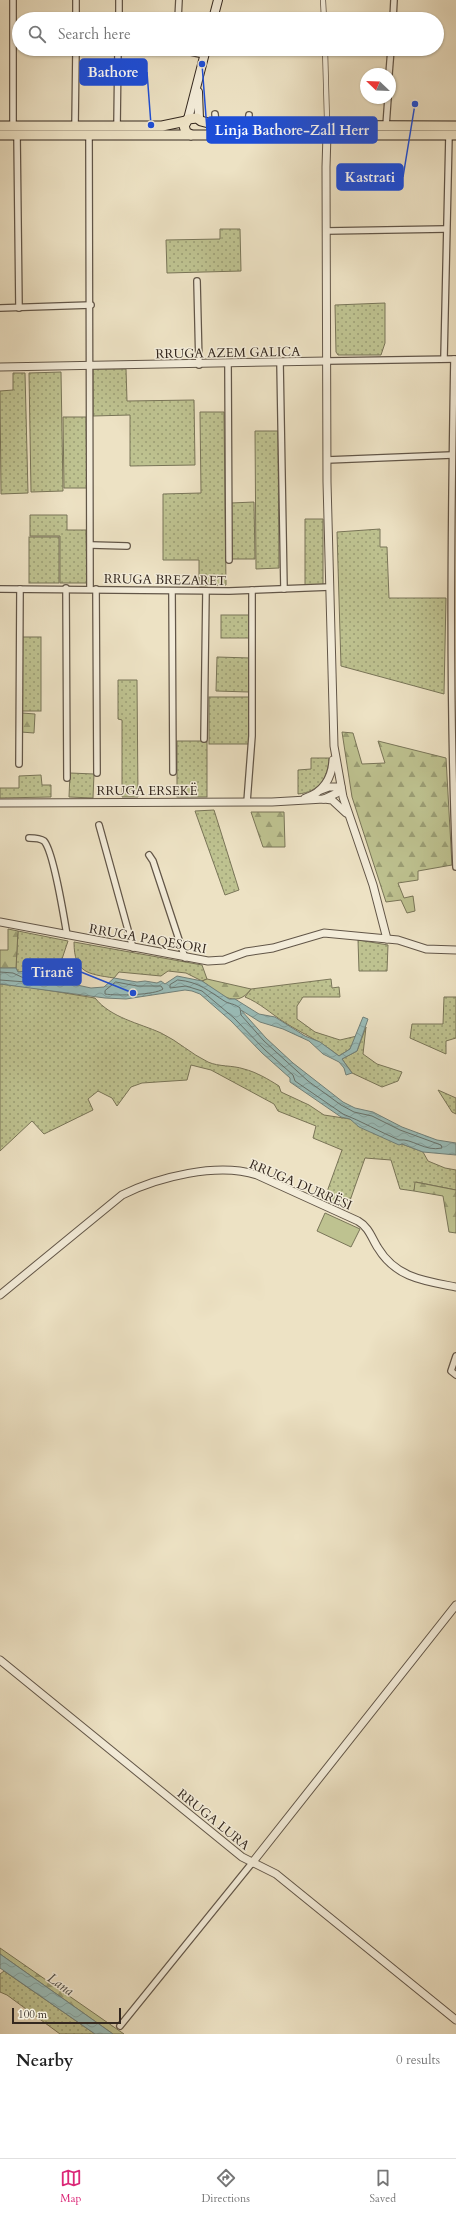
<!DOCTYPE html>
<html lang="en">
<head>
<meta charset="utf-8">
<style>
	body { margin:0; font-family:Cardo,serif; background:#f6f6f6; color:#222 }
	.compass { position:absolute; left:360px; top:68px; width:36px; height:36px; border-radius:50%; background:#fff; box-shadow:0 1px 3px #0004; rotate:293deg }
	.scale { position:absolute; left:12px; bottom:10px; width:109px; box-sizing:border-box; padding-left:4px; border:2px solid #34281f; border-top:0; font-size:11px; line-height:14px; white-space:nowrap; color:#34281f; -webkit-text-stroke:3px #f3ecd9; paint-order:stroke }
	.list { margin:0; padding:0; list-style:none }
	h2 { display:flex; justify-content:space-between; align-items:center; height:52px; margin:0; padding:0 16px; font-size:17px }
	h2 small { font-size:13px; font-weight:400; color:#767676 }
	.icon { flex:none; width:22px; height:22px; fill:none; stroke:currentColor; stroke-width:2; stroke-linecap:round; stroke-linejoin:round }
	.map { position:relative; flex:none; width:456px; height:2034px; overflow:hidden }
	.search { position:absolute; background:#fff; box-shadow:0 1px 3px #0004; left:12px; right:12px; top:12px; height:44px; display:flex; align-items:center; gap:10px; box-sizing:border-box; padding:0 14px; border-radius:22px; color:#767676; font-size:15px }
	.sheet { height:124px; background:#fff }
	nav { display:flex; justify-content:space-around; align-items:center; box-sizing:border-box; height:56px; border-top:1px solid #e0e0e0; background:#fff; font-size:11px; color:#767676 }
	nav a { display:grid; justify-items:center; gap:2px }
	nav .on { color:#db2777 }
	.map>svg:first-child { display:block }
	.grass { fill:url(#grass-dots); stroke:#797558 }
	.forest { fill:url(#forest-firs); stroke:#797558 }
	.garden { fill:#bec290; stroke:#797558 }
	.water { fill:url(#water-waves); stroke:#71817b }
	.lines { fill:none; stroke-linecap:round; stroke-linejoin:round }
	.shore { stroke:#67726c; stroke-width:1 }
	.pedestrian-casing { stroke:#625648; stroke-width:6 }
	.minor-casing { stroke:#625648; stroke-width:8 }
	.tertiary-casing { stroke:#625648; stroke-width:9 }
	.secondary-casing { stroke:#34281f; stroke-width:10 }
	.primary-casing { stroke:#34281f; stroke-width:11 }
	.pedestrian { stroke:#f3ecd9; stroke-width:4.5 }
	.minor { stroke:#f3ecd9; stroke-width:5.5 }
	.tertiary { stroke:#f3ecd9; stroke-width:7 }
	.secondary { stroke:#f3ecd9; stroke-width:8 }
	.primary { stroke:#ede2c4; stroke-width:9 }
	.labels { text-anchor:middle; stroke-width:3; stroke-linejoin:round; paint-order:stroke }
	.street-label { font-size:13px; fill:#34281f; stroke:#f3ecd9 }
	.water-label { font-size:14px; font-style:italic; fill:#4e4d46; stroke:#f3ecd9 }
	.leader { fill:none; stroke:#1d4ed8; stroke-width:1.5 }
	.callout-dot { fill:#1d4ed8; stroke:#f3ecd9; stroke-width:1.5 }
	.callout { fill:#1d4ed8; stroke:#1d4ed8; stroke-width:1.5 }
	.callout-label { font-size:14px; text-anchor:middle; font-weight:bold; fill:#fff }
</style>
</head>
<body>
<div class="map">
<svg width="456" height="2034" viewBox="0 0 456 2034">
	<defs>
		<pattern id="grass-dots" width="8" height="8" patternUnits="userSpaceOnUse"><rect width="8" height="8" fill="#bec290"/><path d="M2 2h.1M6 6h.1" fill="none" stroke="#9b9e75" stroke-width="1.8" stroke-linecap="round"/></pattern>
		<pattern id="forest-firs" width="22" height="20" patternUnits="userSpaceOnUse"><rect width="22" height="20" fill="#bec290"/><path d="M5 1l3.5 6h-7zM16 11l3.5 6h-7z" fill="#9b9e75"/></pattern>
		<pattern id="water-waves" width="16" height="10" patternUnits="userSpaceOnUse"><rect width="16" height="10" fill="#9abdb9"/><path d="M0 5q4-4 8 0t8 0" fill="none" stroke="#85a29f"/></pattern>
	</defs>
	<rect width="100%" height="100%" fill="#ede2c4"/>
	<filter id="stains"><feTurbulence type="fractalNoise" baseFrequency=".005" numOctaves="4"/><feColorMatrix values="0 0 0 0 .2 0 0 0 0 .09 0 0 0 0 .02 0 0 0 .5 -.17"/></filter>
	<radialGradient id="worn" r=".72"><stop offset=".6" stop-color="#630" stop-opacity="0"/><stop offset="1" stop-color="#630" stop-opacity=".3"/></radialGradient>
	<g class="grass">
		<path d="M 220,229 L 240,229 L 241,271 L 167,273 L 166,240 L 220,239 Z"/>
		<path d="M 385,303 L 385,343 L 381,355 L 338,355 L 336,352 L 335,305 Z"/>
		<path d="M 93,369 L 126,369 L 127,401 L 194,400 L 195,465 L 130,466 L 130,415 L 93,416 Z"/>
		<path d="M 61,372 L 63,491 L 31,492 L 29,373 Z"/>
		<path d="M 13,373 L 25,373 L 28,493 L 1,494 L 0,391 L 13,390 Z"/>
		<path d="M 200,412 L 224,412 L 226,585 L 199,586 L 199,560 L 163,560 L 163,494 L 201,493 Z"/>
		<path d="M 63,417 L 86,417 L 87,488 L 64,488 Z"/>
		<path d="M 255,431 L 278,431 L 279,568 L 256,569 Z"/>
		<path d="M 254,502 L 255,559 L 231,559 L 231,503 Z"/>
		<path d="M 30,515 L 67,515 L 67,530 L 86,530 L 87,583 L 60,583 L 60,536 L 30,536 Z"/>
		<path d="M 305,519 L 323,519 L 323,585 L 305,586 Z"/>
		<path d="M 380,529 L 380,547 L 387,547 L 389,598 L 446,598 L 444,694 L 341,666 L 337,532 Z"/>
		<rect x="29" y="537" width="30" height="46"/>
		<rect x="221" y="615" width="28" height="23"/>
		<rect x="22" y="637" width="19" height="74"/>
		<path d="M 217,657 L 250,658 L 249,692 L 216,691 Z"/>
		<path d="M 118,680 L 137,680 L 138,797 L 122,797 L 122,720 L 118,719 Z"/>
		<rect x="209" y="697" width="41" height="47"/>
		<rect x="177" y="741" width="30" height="56"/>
		<path d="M 311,758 L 329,758 C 328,778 319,792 298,794 L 298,770 L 311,769 Z"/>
		<path d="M 70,773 L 94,774 L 93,798 L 69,797 Z"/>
		<path d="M 41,775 L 42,785 L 51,785 L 51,797 L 0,798 L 0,788 L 19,788 L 19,776 Z"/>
		<path d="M 214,810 L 239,890 L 225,895 L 195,811 Z"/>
		<path d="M 18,931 L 68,941 L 62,959 L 52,970 L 38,968 L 37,970 L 18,972 L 16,968 Z"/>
		<path d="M 358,940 L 388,945 L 387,971 L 359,971 Z"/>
		<path d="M 74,942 L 202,965 L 207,979 L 202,981 L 186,973 L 168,971 L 161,976 L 119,972 L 114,978 C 88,974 74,973 74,942 Z"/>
		<path d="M 331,979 L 332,988 L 339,987 L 340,997 L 303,997 L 297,1006 L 297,1019 L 315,1032 L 340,1040 L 357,1036 L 350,1049 L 339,1056 C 322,1042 303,1034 284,1022 C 270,1013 260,1003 245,997 L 251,989 Z"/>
		<path d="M 0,984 L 28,987 L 95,998 C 111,1018 139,1023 161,1033 C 178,1041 191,1054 208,1062 C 219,1067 232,1065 244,1069 C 256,1072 268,1079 279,1086 L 281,1092 L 309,1105 L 324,1115 L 350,1119 L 399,1144 L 402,1144 L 423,1152 L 428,1161 L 445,1168 L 456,1170 L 456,1190 L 416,1182 L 414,1191 L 400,1189 L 391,1160 L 365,1158 L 347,1209 L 324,1200 L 342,1150 L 313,1138 L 316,1126 L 278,1111 L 274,1104 L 211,1070 L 191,1065 L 187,1080 L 142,1083 L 131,1087 L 117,1106 L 112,1098 L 98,1091 L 88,1099 L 93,1110 L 44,1134 L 32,1121 L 0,1151 Z"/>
		<path d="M 444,997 L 456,997 L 456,1038 L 446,1041 L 446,1054 L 410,1038 L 412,1024 L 443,1024 Z"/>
		<path d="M 366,1027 L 363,1054 L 377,1064 L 402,1072 L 398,1081 L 382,1087 L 352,1073 L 342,1059 L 357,1051 Z"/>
		<path d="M 438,1090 L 456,1098 L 456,1114 L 452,1112 Z"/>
		<path d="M 4,1971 L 95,2034 L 60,2034 L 7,1995 L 0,1992 L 0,1974 Z"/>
	</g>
	<g class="forest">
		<path d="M 22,713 L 35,714 L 34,733 L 21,732 Z"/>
		<path d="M 342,732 L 353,733 L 362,764 L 385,763 L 378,741 L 446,758 L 452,865 L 418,871 L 418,880 L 398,883 L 404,898 L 413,896 L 415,911 L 407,913 L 401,900 L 386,902 L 352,797 Z"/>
		<path d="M 251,812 L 284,812 L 285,847 L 263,847 Z"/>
		<path d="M 8,929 L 18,931 L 16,968 L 0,968 L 0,950 L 8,950 Z"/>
		<path d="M 207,979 L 251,989 C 235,1011 218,992 202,981 Z"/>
		<path d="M 415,1182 L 456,1190 L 456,1233 L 449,1232 L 443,1196 L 414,1191 Z"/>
		<path d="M 0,1948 L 124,2034 L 113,2034 L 0,1954 Z"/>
	</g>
	<path class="garden" d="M 325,1213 L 360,1229 L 351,1247 L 317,1231 Z"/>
	<g class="water">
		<path d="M 0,968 L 16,968 L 18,972 L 26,971 L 26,974 L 91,988 L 104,987 L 114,978 L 137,982 L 145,981 L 157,983 L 161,981 L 165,984 L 177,976 L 202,981 L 229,999 L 235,999 L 259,1014 L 275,1017 L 305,1036 L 320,1042 L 339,1056 L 350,1049 L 363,1017 L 368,1019 L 357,1051 L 342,1059 L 352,1073 L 346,1075 L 344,1068 L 339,1062 L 323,1054 L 309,1041 L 283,1029 L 260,1022 L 241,1010 L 266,1038 L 293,1063 L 343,1102 L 355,1108 L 373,1112 L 402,1127 L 437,1140 L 456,1143 L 456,1155 L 423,1152 L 402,1144 L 399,1145 L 359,1127 L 350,1119 L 341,1117 L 290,1082 L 290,1078 L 262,1053 L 231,1021 L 200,994 L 192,991 L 185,990 L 126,999 L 105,998 L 0,984 Z"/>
		<path d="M 0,1954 L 113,2034 L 95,2034 L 0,1968 Z"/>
	</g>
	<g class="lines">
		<g class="shore">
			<path d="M 0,972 L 13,973 L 28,980 L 26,982 L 0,980"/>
			<path d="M 178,980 C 200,982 208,991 226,1002 C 231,1004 235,1004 240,1008 L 241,1015 L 264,1041 L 308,1081 L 341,1105 L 354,1112 L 372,1116 L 400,1130 L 441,1145 L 442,1148 C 425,1152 412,1138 399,1140 C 380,1132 361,1121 343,1114 L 295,1081 L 293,1075 L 265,1050 L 234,1018 L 202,991 L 186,986 L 170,988 L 170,985 Z"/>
			<path d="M 116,982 L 137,986 L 161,986 L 163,989 C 155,995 117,996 105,994 L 105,991 Z"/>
		</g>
		<defs>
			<g id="pedestrian">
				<path d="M 323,0 L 324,19"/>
				<path d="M 325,49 L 327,120"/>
			</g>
			<g id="minor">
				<path d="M 76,19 L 76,0"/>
				<path d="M 119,19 L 119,0"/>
				<path d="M 178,19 L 179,0"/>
				<path d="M 393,19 L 394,0"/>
				<path d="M 178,49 L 204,55"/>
				<path d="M 389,74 L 391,49"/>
				<path d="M 215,114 L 216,125"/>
				<path d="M 248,125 L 249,115"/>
				<path d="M 13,126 L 13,0"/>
				<path d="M 75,126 L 76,49"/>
				<path d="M 117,126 L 118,49"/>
				<path d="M 386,126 L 388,98"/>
				<path d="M 17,135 L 19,308"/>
				<path d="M 89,135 L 90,589"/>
				<path d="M 326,231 L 446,229"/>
				<path d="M 197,281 L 199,365"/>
				<path d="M 0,308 L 91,305"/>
				<path d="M 444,358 L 449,135"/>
				<path d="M 454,359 C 451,528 449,698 456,867"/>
				<path d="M 327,361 L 456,359"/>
				<path d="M 280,362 L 284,589"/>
				<path d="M 228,364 L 229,560"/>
				<path d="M 327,460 L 452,455"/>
				<path d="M 91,545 L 127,546"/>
				<path d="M 66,588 L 67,778"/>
				<path d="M 0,589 L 229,591 L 330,587"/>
				<path d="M 96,589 L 97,773"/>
				<path d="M 172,591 L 173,772"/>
				<path d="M 204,739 L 206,591"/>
				<path d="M 19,764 L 20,589"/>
				<path d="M 247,802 L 252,736 L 252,590"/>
				<path d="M 99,825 L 133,948"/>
				<path d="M 29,838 C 34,838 40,838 44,841 C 54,852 64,918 67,935"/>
				<path d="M 149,855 L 153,861 L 185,958"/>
				<path d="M 456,1356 L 451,1371 L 456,1375"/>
				<path d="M 120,2026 L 252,1863"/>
			</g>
			<g id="tertiary">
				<path d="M 327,134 L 326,167 L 327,482 L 334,746 L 343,797 L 373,885 L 387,939"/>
				<path d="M 0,367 L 327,361"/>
				<path d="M 321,790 L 329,787 L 341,787 L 337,793 L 324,799"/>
				<path d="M 305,798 C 323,793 332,778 333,760"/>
				<path d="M 0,803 L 272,802 L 324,799 L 332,800 L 346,813"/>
				<path d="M 0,922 L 208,961 L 224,960 L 246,952 L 273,948 L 324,933 L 398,940 L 426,949 L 456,950"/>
				<path d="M 0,1295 L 122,1195 C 158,1177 218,1162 257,1175 L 358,1221 C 369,1227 372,1239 378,1248 C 396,1278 425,1281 456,1287"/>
				<path d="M 0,1660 L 242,1857 L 276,1874 L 456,2020"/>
				<path d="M 252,1863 L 456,1605"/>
			</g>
			<g id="secondary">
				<path d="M 213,19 L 218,0"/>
				<path d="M 198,92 L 199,119"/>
				<path d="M 188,119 L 206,49"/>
			</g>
			<g id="primary">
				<path d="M 0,126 L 162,126 L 186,121"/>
				<path d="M 0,135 L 456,135"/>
				<path d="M 191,135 L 186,132 L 184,126 L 188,119 L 197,118 L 201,121 L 216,125 L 456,126"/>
			</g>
		</defs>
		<use href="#pedestrian" class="pedestrian-casing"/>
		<use href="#minor" class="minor-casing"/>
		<use href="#tertiary" class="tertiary-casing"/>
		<use href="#secondary" class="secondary-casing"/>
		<use href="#primary" class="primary-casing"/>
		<use href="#pedestrian" class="pedestrian"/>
		<use href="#minor" class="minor"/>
		<use href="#tertiary" class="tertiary"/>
		<use href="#secondary" class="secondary"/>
		<use href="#primary" class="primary"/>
	</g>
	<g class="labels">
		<g class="street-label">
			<text transform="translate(228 352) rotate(-1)" y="5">RRUGA AZEM GALICA</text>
			<text transform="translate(165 579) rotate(1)" y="5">RRUGA BREZARET</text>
			<text x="147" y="795">RRUGA ERSEKË</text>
			<text transform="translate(148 938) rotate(10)" y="5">RRUGA PAQESORI</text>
			<text transform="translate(301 1184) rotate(23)" y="5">RRUGA DURRËSI</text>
			<text transform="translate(214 1819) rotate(39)" y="5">RRUGA LURA</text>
		</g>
		<g class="water-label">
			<text transform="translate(61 1984) rotate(35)" y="5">Lana</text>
		</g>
	</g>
	<path class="leader" d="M151 125L147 72M202 64L207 130M415 104L403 177M133 993L81 972"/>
	<g class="callout-dot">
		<circle cx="151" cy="125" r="4"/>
		<circle cx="202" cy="64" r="4"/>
		<circle cx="415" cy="104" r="4"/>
		<circle cx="133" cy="993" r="4"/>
	</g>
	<g class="callout">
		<rect x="80" y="59" width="67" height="26" rx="4"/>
		<rect x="207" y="117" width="170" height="26" rx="4"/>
		<rect x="337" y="164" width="66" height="26" rx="4"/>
		<rect x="23" y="959" width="58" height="26" rx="4"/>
	</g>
	<g class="callout-label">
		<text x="113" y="77">Bathore</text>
		<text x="292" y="135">Linja Bathore-Zall Herr</text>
		<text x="370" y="182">Kastrati</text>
		<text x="52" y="977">Tiranë</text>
	</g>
	<rect width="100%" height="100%" filter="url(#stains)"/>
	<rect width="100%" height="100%" fill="url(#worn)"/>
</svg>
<svg class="compass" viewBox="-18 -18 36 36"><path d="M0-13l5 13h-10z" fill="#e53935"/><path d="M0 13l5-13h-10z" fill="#767676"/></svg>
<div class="scale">100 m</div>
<div class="search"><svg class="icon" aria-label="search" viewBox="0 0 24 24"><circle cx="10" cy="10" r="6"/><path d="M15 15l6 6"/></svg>Search here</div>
</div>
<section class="sheet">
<h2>Nearby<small>0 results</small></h2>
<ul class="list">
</ul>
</section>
<nav>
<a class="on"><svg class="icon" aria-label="map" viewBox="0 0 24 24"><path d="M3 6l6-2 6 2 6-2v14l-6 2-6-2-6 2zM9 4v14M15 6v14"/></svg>Map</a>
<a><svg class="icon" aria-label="directions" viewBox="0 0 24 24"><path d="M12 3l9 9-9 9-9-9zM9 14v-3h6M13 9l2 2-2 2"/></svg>Directions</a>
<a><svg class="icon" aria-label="saved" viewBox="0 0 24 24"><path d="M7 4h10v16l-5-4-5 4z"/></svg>Saved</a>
</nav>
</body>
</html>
